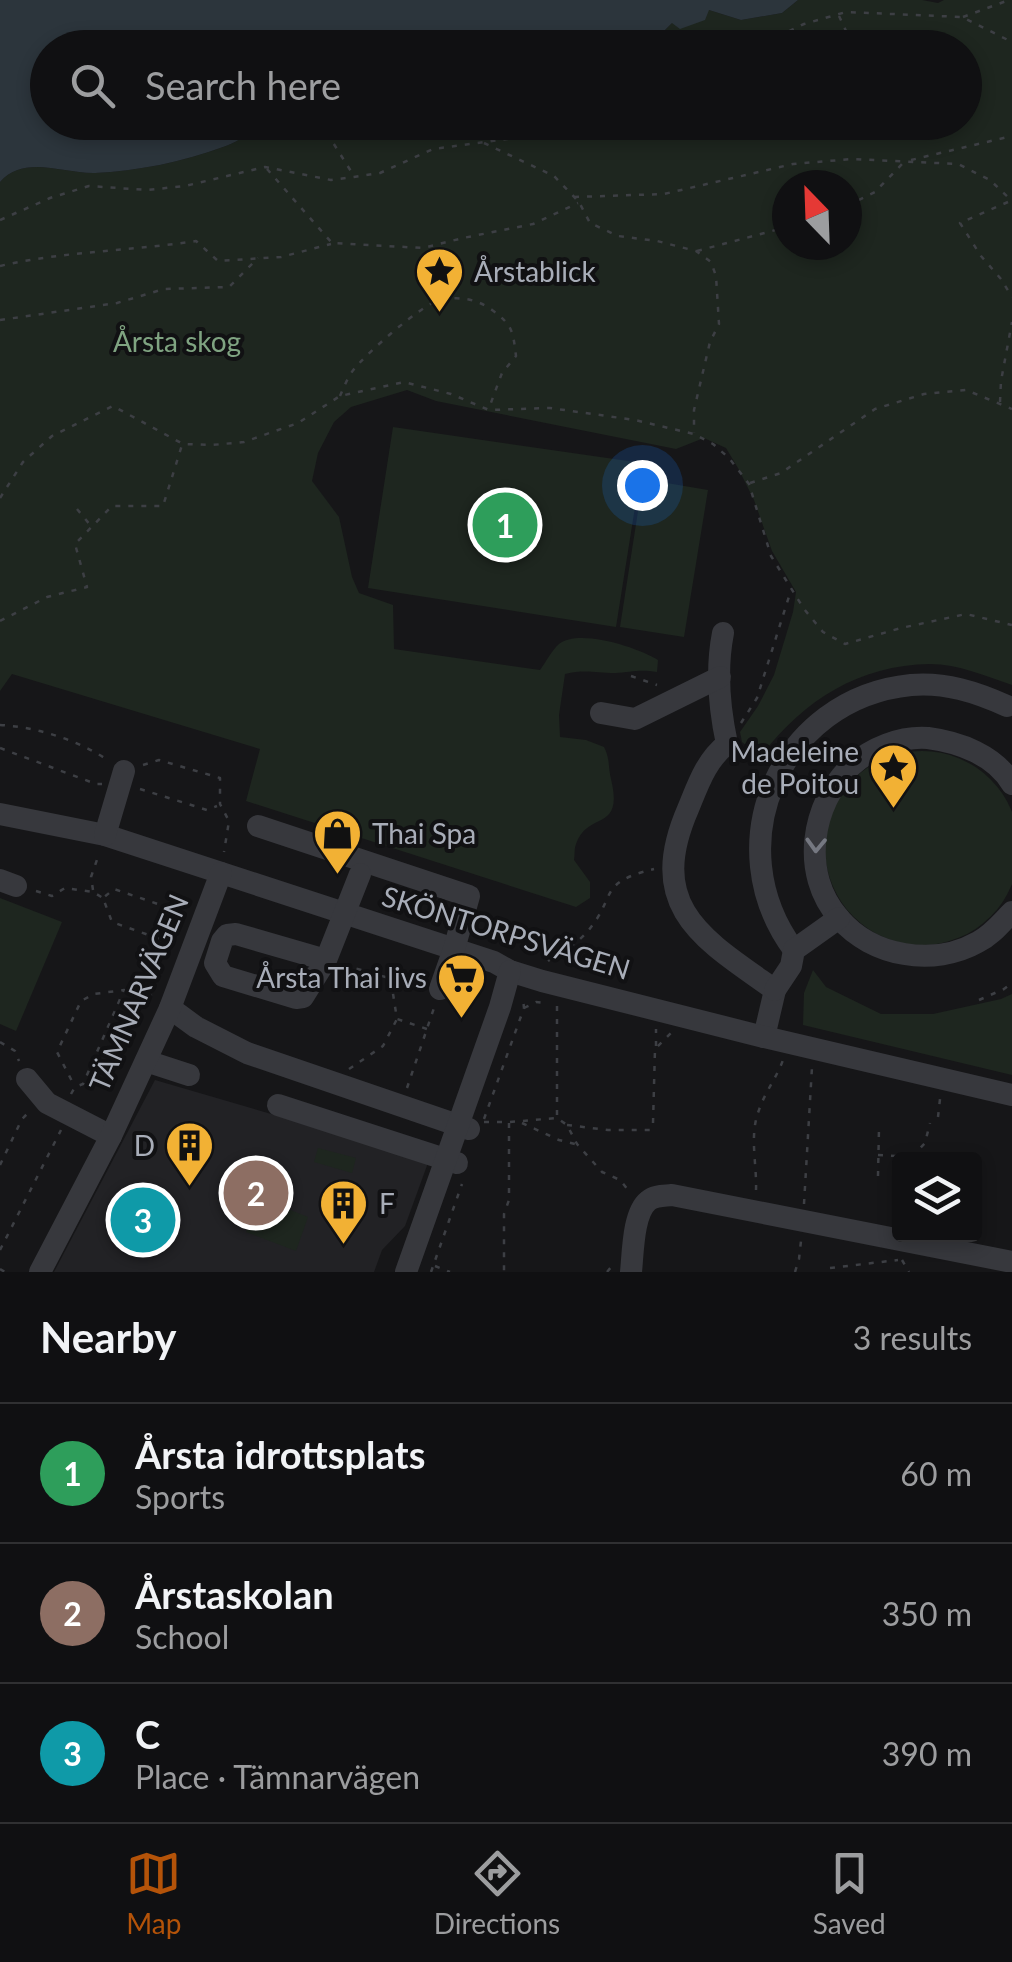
<!DOCTYPE html>
<html lang="en">
<head>
<meta charset="utf-8">
<style>
	body { margin:0; font-family:Lato,sans-serif; background:#1e1e20; color:#f1f3f6 }
	.controls { position:absolute; right:30px; bottom:30px; display:grid; overflow:hidden; border-radius:10px; box-shadow:0 5px 15px #0003 }
	.controls button { width:90px; height:90px; display:grid; place-items:center; padding:0; border:0; border-bottom:2px solid #303032; background:#101012; color:#f1f3f6; font:50px sans-serif }
	.compass { position:absolute; left:772px; top:170px; width:90px; height:90px; border-radius:50%; background:#101012; box-shadow:0 5px 15px #0003; rotate:337deg }
	.you { position:absolute; left:642px; top:485px; width:35px; height:35px; margin:-25px; border:8px solid #fff; border-radius:50%; background:#1a73e8; box-shadow:0 0 0 15px #1a73e833 }
	.badge { display:grid; place-items:center; width:65px; height:65px; border-radius:50%; background:#b45309; color:#fff; font-size:32px; font-weight:700 }
	.pin { position:absolute; translate:-50% -50%; border:5px solid #fff; box-shadow:0 2px 10px #0006 }
	.list { margin:0; padding:0; list-style:none }
	h2 { display:flex; justify-content:space-between; align-items:center; height:130px; margin:0; padding:0 40px; font-size:42px }
	h2 small { font-size:32px; font-weight:400; color:#9c9d9f }
	.list li { display:grid; grid-template-columns:65px 1fr auto; gap:30px; align-items:center; box-sizing:border-box; height:140px; padding:0 40px; border-top:2px solid #303032 }
	.list b { display:block; font-size:38px; white-space:nowrap }
	.list p { margin:0; font-size:32px; white-space:nowrap; color:#9c9d9f }
	.list em { font-size:32px; font-style:normal; color:#9c9d9f }
	.icon { flex:none; width:55px; height:55px; fill:none; stroke:currentColor; stroke-width:2; stroke-linecap:round; stroke-linejoin:round }
	.map { position:relative; flex:none; width:1012px; height:1272px; overflow:hidden }
	.search { position:absolute; background:#101012; box-shadow:0 5px 15px #0003; left:30px; right:30px; top:30px; height:110px; display:flex; align-items:center; gap:25px; box-sizing:border-box; padding:0 35px; border-radius:55px; color:#9c9d9f; font-size:38px }
	.sheet { height:550px; background:#101012 }
	nav { display:flex; justify-content:space-around; align-items:center; box-sizing:border-box; height:140px; border-top:2px solid #303032; background:#101012; font-size:28px; color:#9c9d9f }
	nav a { display:grid; justify-items:center; gap:5px }
	nav .on { color:#b45309 }
	.map>svg:first-child { display:block }
	.built { fill:#222225 }
	.green { fill:#1e261f; fill-rule:evenodd }
	.water { fill:#2c353c }
	.lines { fill:none; stroke-linecap:round; stroke-linejoin:round }
	.path { stroke:#3d3f44; stroke-width:2.5; stroke-dasharray:5 8; stroke-linecap:butt }
	.minor { stroke:#37383d; stroke-width:22 }
	.oneway { stroke:#757881 }
	.labels { text-anchor:middle; stroke-width:8; stroke-linejoin:round; paint-order:stroke }
	.poi-label { font-size:28px; fill:#a8adb8; stroke:#111113; text-anchor:start }
	.park-label { font-size:28px; fill:#7fa381; stroke:#111113 }
	.street-label { font-size:28px; fill:#a8adb8; stroke:#111113 }
</style>
</head>
<body>
<div class="map">
<svg width="1012" height="1272" viewBox="0 0 1012 1272">
	<rect width="100%" height="100%" fill="#161618"/>
	<path class="built" d="M 155,1080 L 429,1160 L 405,1226 L 382,1250 L 374,1272 L 54,1272 Z"/>
	<g class="green">
		<path d="M 798,0 L 922,0 L 938,3 L 944,0 L 1012,0 L 1012,685 C 986,676 958,664 930,664 C 858,665 803,701 760,757 L 742,742 L 740,732 L 758,706 L 774,675 L 793,612 L 796,592 L 772,551 L 754,500 L 738,468 L 726,448 L 704,438 L 676,449 L 436,401 L 407,390 L 351,407 L 334,422 L 318,453 L 312,481 L 339,517 L 352,577 L 359,593 L 393,605 L 394,649 L 540,670 C 546,662 552,650 559,644 C 579,628 639,648 658,660 L 657,672 C 640,669 631,672 615,673 C 596,673 585,669 565,674 L 559,715 L 560,737 L 586,740 L 604,747 C 610,758 608,767 611,779 C 624,833 588,810 576,844 C 574,849 575,855 574,860 L 590,882 L 590,898 L 576,907 L 246,801 L 260,749 L 12,674 L 0,691 L 0,182 C 24,154 64,174 95,173 C 137,171 183,162 223,147 C 235,143 247,134 259,132 C 282,127 304,134 326,123 L 964,122 L 964,48 L 608,47 L 614,40 L 662,33 L 672,23 L 709,10 L 741,20 L 782,13 ZM 787,185 L 847,185 L 847,245 L 787,245 Z"/>
		<path d="M 393,427 L 642,463 L 616,627 L 368,588 Z"/>
		<path d="M 643,479 L 708,490 L 684,637 L 620,627 Z"/>
		<circle cx="922" cy="848" r="97"/>
		<path d="M 0,898 L 62,922 L 16,1031 L 0,1024 Z"/>
		<path d="M 813,970 L 826,987 L 881,1014 L 933,1014 L 1001,999 L 1012,994 L 1012,1075 L 803,1025 L 804,993 Z"/>
		<path d="M 318,1148 L 356,1158 L 352,1173 L 314,1162 Z"/>
		<path d="M 260,1198 L 308,1217 L 296,1251 L 246,1232 Z"/>
	</g>
	<path class="water" d="M 0,0 L 798,0 L 782,13 L 741,20 L 709,10 L 705,20 L 680,29 L 672,23 L 650,45 L 641,42 L 639,37 L 615,40 L 608,48 L 48,48 L 48,122 L 326,123 C 304,134 282,127 259,132 C 247,134 235,143 223,147 C 183,162 137,171 95,173 C 64,174 24,154 0,182 Z"/>
	<g class="lines">
		<g class="path">
			<path d="M 839,16 L 854,48"/>
			<path d="M 963,17 L 1009,0"/>
			<path d="M 754,48 L 804,24 L 846,12 L 962,17 L 1008,40 L 1012,40"/>
			<path d="M 320,122 L 354,176"/>
			<path d="M 484,143 L 554,176 L 579,202 L 590,223 L 618,236 L 657,241 L 696,251 L 711,262 L 716,276 L 719,324 L 710,342 L 694,410 L 694,433"/>
			<path d="M 911,160 L 1012,136"/>
			<path d="M 267,169 L 332,243 L 423,248 L 463,238 L 533,224 L 578,203"/>
			<path d="M 574,197 L 664,194 L 793,164 L 852,159 L 958,164 L 990,180 L 1012,201"/>
			<path d="M 1008,202 L 960,223 L 981,256 L 1001,279 L 1012,297"/>
			<path d="M 847,206 L 875,192 L 904,162"/>
			<path d="M 0,220 L 50,198 L 89,186 L 147,190 L 185,186 L 265,167 L 331,180 L 354,177 L 380,173 L 433,149 L 552,133 L 580,122"/>
			<path d="M 697,251 L 787,227"/>
			<path d="M 0,266 C 65,251 131,251 196,241 L 218,261 L 281,257 L 331,244"/>
			<path d="M 0,320 L 117,303 L 164,289 L 229,287 L 258,258"/>
			<path d="M 340,396 C 344,387 348,376 355,368 C 367,353 422,304 440,300 C 460,296 477,299 492,310 C 513,325 513,332 516,356 L 502,373 L 489,408"/>
			<path d="M 1000,402 L 1001,381 L 1012,322"/>
			<path d="M 750,483 L 781,473 L 875,409 L 924,394 L 966,390 L 1012,409"/>
			<path d="M 0,498 L 23,462 L 52,436 L 113,406 L 183,444 L 212,445 L 244,442 L 298,423 L 340,396 L 404,382 L 451,394 L 489,410 L 550,408 L 635,420 L 694,434 L 713,444 L 729,458 L 749,484 L 771,556 L 804,609 L 823,632 L 845,644 L 901,628 L 966,614 L 1012,625"/>
			<path d="M 77,509 L 91,526"/>
			<path d="M 0,621 L 47,597 L 87,587 L 75,544 L 112,506 L 163,506 L 182,445"/>
			<path d="M 631,676 L 657,685"/>
			<path d="M 741,723 L 757,698 L 791,590"/>
			<path d="M 0,725 C 36,727 79,740 109,761"/>
			<path d="M 0,748 L 96,784 L 102,784"/>
			<path d="M 143,765 L 159,760 L 220,778 L 220,804 L 229,821 L 224,852"/>
			<path d="M 140,789 L 207,810 L 217,806"/>
			<path d="M 93,890 L 91,877 L 99,854"/>
			<path d="M 36,891 L 52,896 L 65,888 L 93,892 L 103,898"/>
			<path d="M 171,943 L 112,922 L 103,898 L 114,889 L 184,913"/>
			<path d="M 548,961 C 561,952 577,944 587,932 C 618,896 596,883 654,869"/>
			<path d="M 344,965 L 423,988"/>
			<path d="M 391,981 L 397,1019 L 427,1029"/>
			<path d="M 125,991 L 152,996"/>
			<path d="M 979,1000 L 1004,989 L 1012,983"/>
			<path d="M 557,1006 L 557,1118"/>
			<path d="M 524,1008 L 536,1002 L 548,1003"/>
			<path d="M 0,1042 L 15,1051 L 19,1061"/>
			<path d="M 656,1046 L 656,1029"/>
			<path d="M 349,1069 L 383,1046 L 397,1019"/>
			<path d="M 407,1088 L 435,1005"/>
			<path d="M 71,1094 L 75,1087 L 83,1084 L 124,990 L 94,994 L 81,1001 L 57,1052 L 75,1087"/>
			<path d="M 938,1117 L 940,1099"/>
			<path d="M 484,1119 L 524,1008 L 523,999"/>
			<path d="M 484,1122 L 509,1122 L 509,1200 L 504,1214 L 504,1272"/>
			<path d="M 510,1122 L 557,1118 L 567,1125 L 577,1144 L 602,1172 L 620,1180 L 629,1191"/>
			<path d="M 522,1123 L 559,1140 L 575,1144"/>
			<path d="M 567,1125 L 608,1130 L 650,1130 L 653,1123 L 655,1049 L 671,1033"/>
			<path d="M 878,1155 L 912,1157 L 913,1160"/>
			<path d="M 912,1157 L 925,1143 L 930,1123"/>
			<path d="M 0,1165 L 22,1119 L 30,1111"/>
			<path d="M 878,1176 L 879,1128"/>
			<path d="M 756,1190 C 757,1164 749,1135 759,1110 C 765,1092 777,1077 783,1060"/>
			<path d="M 804,1204 L 812,1067"/>
			<path d="M 0,1250 L 61,1130"/>
			<path d="M 902,1260 L 909,1272"/>
			<path d="M 435,1266 L 450,1272"/>
			<path d="M 830,1268 L 898,1260"/>
			<path d="M 0,1269 L 5,1272"/>
			<path d="M 431,1272 L 462,1184"/>
			<path d="M 607,1272 L 612,1266"/>
			<path d="M 795,1272 L 799,1259 L 801,1241"/>
		</g>
		<g class="minor">
			<path d="M 723,633 C 716,669 719,707 727,744 C 706,760 698,785 688,809 C 645,908 703,939 775,990 L 764,1037"/>
			<path d="M 601,713 L 635,719 L 720,677"/>
			<path d="M 1012,784 C 995,755 959,742 928,738 C 900,736 871,748 851,766 C 811,804 800,874 839,918 C 872,957 934,967 978,942 C 992,935 1001,923 1012,912"/>
			<path d="M 0,814 L 105,835 L 494,962 L 510,971 L 542,981 L 764,1037 L 1012,1095"/>
			<path d="M 258,826 L 469,896 L 454,949 L 440,989"/>
			<path d="M 105,835 L 124,771"/>
			<path d="M 0,880 L 16,886"/>
			<path d="M 794,950 C 716,845 780,698 911,685 C 945,682 976,692 1007,706"/>
			<path d="M 326,960 L 236,934 L 227,935 L 222,941 L 215,963 L 223,976 L 296,998 L 303,997 L 326,960 L 360,874"/>
			<path d="M 775,990 L 791,966 L 794,950 L 839,918"/>
			<path d="M 170,1008 L 196,1027 L 247,1053 L 469,1129"/>
			<path d="M 146,1061 L 189,1075"/>
			<path d="M 27,1079 L 47,1103 L 111,1136"/>
			<path d="M 278,1105 L 457,1163"/>
			<path d="M 40,1272 L 111,1136 L 170,1008 L 221,873"/>
			<path d="M 406,1272 L 500,1007 L 510,971"/>
			<path d="M 631,1272 C 633,1253 633,1213 648,1201 C 655,1195 664,1196 672,1195 L 1012,1262"/>
		</g>
	</g>
	<defs><path id="oneway-chevron" d="M-2-3.5L2.5 0L-2 3.5" fill="none" stroke-width="1.6" stroke-linecap="round" stroke-linejoin="round" transform="scale(2.5)"/></defs>
	<use class="oneway" href="#oneway-chevron" transform="translate(816 845) rotate(92)"/>
	<defs>
		<symbol id="sight-pin" viewBox="-11 -11 22 30"><path d="M0 17L-7.5 6A9.5 9.5 0 1 1 7.5 6Z" fill="#f2b134" stroke="#111113"/><path d="M0-6L1.8-2.2L6-1.7L2.9 1.2L3.7 5.4L0 3.3L-3.7 5.4L-2.9 1.2L-6-1.7L-1.8-2.2Z" fill="#111"/></symbol>
		<symbol id="shop-pin" viewBox="-11 -11 22 30"><path d="M0 17L-7.5 6A9.5 9.5 0 1 1 7.5 6Z" fill="#f2b134" stroke="#111113"/><path d="M-5-2.5h2.3a2.7 3.5 0 0 1 5.4 0H5L5.5 6h-11ZM-1.5-2.5h3a1.5 2.3 0 0 0-3 0Z" fill="#111"/></symbol>
		<symbol id="supermarket-pin" viewBox="-11 -11 22 30"><path d="M0 17L-7.5 6A9.5 9.5 0 1 1 7.5 6Z" fill="#f2b134" stroke="#111113"/><path d="M-6-5.5h2.5l.6 2H6L4.5 2H-2.5L-4.4-4H-6ZM-1.5 3.2a1.3 1.3 0 1 0 .1 0ZM3 3.2a1.3 1.3 0 1 0 .1 0Z" fill="#111"/></symbol>
		<symbol id="building-pin" viewBox="-11 -11 22 30"><path d="M0 17L-7.5 6A9.5 9.5 0 1 1 7.5 6Z" fill="#f2b134" stroke="#111113"/><path d="M-4-6H4V6H1V3H-1V6H-4ZM-2.5-4.3h1.7v1.8h-1.7ZM.8-4.3h1.7v1.8H.8ZM-2.5-1h1.7V.8h-1.7ZM.8-1h1.7V.8H.8Z" fill="#111"/></symbol>
	</defs>
	<g fill-rule="evenodd">
		<use href="#sight-pin" x="412" y="244" width="55" height="75"/>
		<use href="#sight-pin" x="866" y="740" width="55" height="75"/>
		<use href="#shop-pin" x="310" y="806" width="55" height="75"/>
		<use href="#supermarket-pin" x="434" y="950" width="55" height="75"/>
		<use href="#building-pin" x="162" y="1118" width="55" height="75"/>
		<use href="#building-pin" x="316" y="1176" width="55" height="75"/>
	</g>
	<g class="labels">
		<g class="poi-label">
			<text x="474" y="282">Årstablick</text>
			<text x="859" y="762" text-anchor="end">Madeleine<tspan x="859" dy="32">de Poitou</tspan></text>
			<text x="372" y="844">Thai Spa</text>
			<text x="427" y="988" text-anchor="end">Årsta Thai livs</text>
			<text x="155" y="1156" text-anchor="end">D</text>
			<text x="379" y="1214">F</text>
		</g>
		<g class="park-label">
			<text x="177" y="352">Årsta skog</text>
		</g>
		<g class="street-label">
			<text transform="translate(506 933) rotate(17)" y="10">SKÖNTORPSVÄGEN</text>
			<text transform="translate(139 993) rotate(-67)" y="10">TÄMNARVÄGEN</text>
		</g>
	</g>
</svg>
<div class="controls">
<button><svg class="icon" aria-label="layers" viewBox="0 0 24 24"><path d="M12 4l9 5-9 5-9-5zM3 14l9 5 9-5"/></svg></button>
</div>
<svg class="compass" viewBox="-18 -18 36 36"><path d="M0-13l5 13h-10z" fill="#e53935"/><path d="M0 13l5-13h-10z" fill="#9c9d9f"/></svg>
<div class="you"></div>
<div class="pin badge" style="left:505px;top:525px;background:#2e9e5b">1</div>
<div class="pin badge" style="left:256px;top:1193px;background:#8d6e63">2</div>
<div class="pin badge" style="left:143px;top:1220px;background:#0f9aa8">3</div>
<div class="search"><svg class="icon" aria-label="search" viewBox="0 0 24 24"><circle cx="10" cy="10" r="6"/><path d="M15 15l6 6"/></svg>Search here</div>
</div>
<section class="sheet">
<h2>Nearby<small>3 results</small></h2>
<ul class="list">
<li><span class="badge" style="background:#2e9e5b">1</span><div><b>Årsta idrottsplats</b><p>Sports</p></div><em>60 m</em></li>
<li><span class="badge" style="background:#8d6e63">2</span><div><b>Årstaskolan</b><p>School</p></div><em>350 m</em></li>
<li><span class="badge" style="background:#0f9aa8">3</span><div><b>C</b><p>Place · Tämnarvägen</p></div><em>390 m</em></li>
</ul>
</section>
<nav>
<a class="on"><svg class="icon" aria-label="map" viewBox="0 0 24 24"><path d="M3 6l6-2 6 2 6-2v14l-6 2-6-2-6 2zM9 4v14M15 6v14"/></svg>Map</a>
<a><svg class="icon" aria-label="directions" viewBox="0 0 24 24"><path d="M12 3l9 9-9 9-9-9zM9 14v-3h6M13 9l2 2-2 2"/></svg>Directions</a>
<a><svg class="icon" aria-label="saved" viewBox="0 0 24 24"><path d="M7 4h10v16l-5-4-5 4z"/></svg>Saved</a>
</nav>
</body>
</html>
